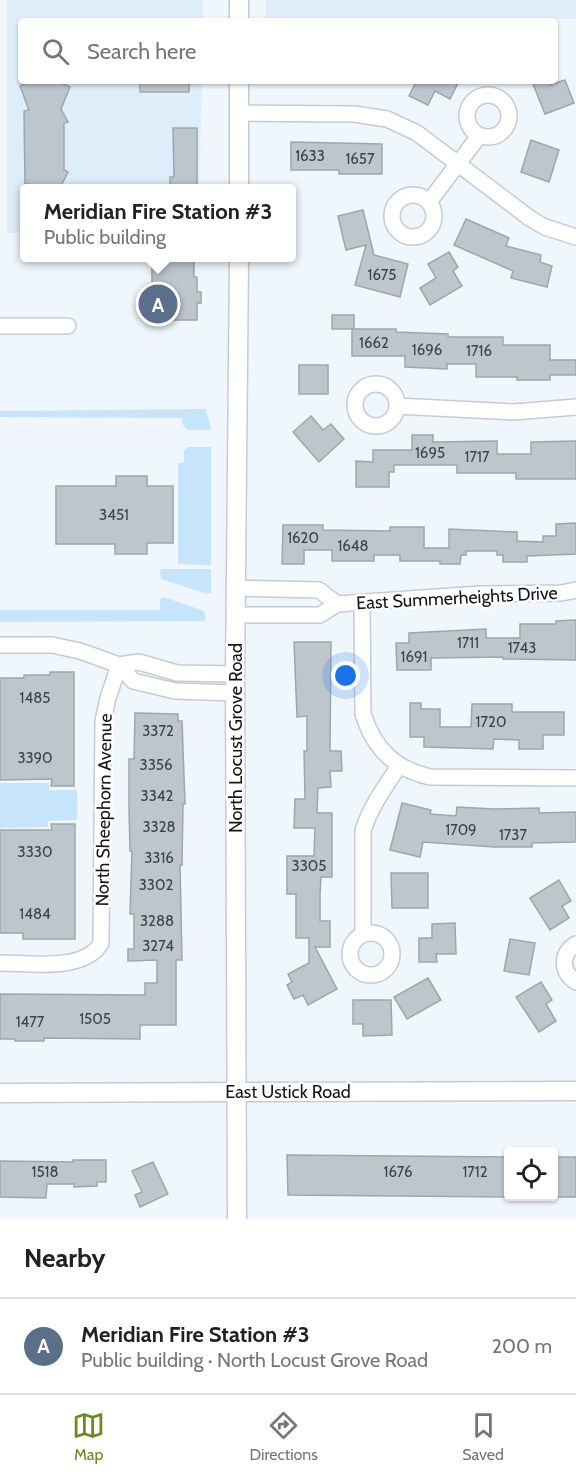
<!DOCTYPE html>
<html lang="en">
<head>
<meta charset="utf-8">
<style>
	body { margin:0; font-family:Cabin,sans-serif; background:#f6f6f6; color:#222 }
	.controls { position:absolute; right:18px; bottom:18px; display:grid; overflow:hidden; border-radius:6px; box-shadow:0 2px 4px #0004 }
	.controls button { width:54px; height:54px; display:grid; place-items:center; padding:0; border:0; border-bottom:2px solid #e0e0e0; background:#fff; color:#222; font:30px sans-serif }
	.you { position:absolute; left:346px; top:676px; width:21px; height:21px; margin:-15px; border:4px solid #fff; border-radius:50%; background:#1a73e8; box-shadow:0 0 0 9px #1a73e833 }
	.badge { display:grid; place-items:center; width:39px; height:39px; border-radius:50%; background:#678d17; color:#fff; font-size:20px; font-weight:700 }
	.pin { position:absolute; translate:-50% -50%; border:3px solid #fff; box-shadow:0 2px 6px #0006 }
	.popup { position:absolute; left:20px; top:184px; width:276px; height:78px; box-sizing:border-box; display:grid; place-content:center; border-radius:6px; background:#fff; filter:drop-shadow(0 2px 4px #0005); font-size:20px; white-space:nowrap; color:#767676 }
	.popup b { font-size:22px; color:#222 }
	.popup::after { content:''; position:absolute; left:50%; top:100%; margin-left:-12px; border:12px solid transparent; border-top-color:#fff }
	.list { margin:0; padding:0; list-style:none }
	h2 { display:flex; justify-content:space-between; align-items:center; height:78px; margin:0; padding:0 24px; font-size:26px }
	h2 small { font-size:20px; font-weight:400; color:#767676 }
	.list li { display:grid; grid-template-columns:39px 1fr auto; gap:18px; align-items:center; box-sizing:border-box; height:96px; padding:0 24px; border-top:2px solid #e0e0e0 }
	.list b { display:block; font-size:22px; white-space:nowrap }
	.list p { margin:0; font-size:20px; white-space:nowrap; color:#767676 }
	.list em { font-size:20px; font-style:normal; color:#767676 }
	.icon { flex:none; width:33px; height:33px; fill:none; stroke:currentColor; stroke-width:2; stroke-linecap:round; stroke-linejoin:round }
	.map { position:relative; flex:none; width:576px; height:1219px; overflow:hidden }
	.search { position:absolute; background:#fff; box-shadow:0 2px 4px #0004; left:18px; right:18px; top:18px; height:66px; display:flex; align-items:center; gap:15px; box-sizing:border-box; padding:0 21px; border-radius:6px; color:#767676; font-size:22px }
	.sheet { height:174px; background:#fff }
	nav { display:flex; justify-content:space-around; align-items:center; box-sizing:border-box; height:84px; border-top:2px solid #e0e0e0; background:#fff; font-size:16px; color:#767676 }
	nav a { display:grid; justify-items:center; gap:3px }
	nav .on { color:#678d17 }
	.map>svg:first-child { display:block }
	.built { fill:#ddedfa }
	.green { fill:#c6e4fa }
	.building { fill:#bdc6cd; stroke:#9da6ad; stroke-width:1.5 }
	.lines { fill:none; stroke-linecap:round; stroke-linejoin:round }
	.minor-casing { stroke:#c3ccd4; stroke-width:18 }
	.major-casing { stroke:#c3ccd4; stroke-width:21 }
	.minor { stroke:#fff; stroke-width:15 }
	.major { stroke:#fff; stroke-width:18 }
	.labels { text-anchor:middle; stroke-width:5; stroke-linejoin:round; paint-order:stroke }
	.number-label { font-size:15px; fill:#3e4347 }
	.street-label { font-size:18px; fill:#14171a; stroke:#fff }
</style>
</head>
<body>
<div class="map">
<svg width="576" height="1219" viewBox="0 0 576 1219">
	<rect width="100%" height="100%" fill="#eff7fd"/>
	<g class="built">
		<path d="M 7,0 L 203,0 L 203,21 L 21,21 L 21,81 L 202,81 L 199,188 L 24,188 L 24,233 L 7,233 Z"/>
		<path d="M 266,0 L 576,0 L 576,19 L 266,20 Z"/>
	</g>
	<g class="green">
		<path d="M 206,409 C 206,416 211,421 211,430 L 188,430 L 183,425 L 182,418 L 0,417 L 0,411 Z"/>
		<path d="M 188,447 L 211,447 L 211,565 L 178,564 L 178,463 L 184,463 L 184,451 Z"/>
		<path d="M 160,569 L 211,569 L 211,593 L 204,593 L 161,579 Z"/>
		<path d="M 164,597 L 204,611 L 206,621 L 0,622 L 0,610 L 160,610 L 160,599 Z"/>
		<path d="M 0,783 L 49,783 L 49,790 L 77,790 L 77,820 L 48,821 L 48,827 L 0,828 Z"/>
	</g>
	<g class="building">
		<path d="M 565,80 L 574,103 L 545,114 L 533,84 L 549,81 L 550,85 Z"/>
		<path d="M 33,81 L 56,81 L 70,87 L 61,109 L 68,122 L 64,123 L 64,170 L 68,172 L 61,186 L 52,189 L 28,189 L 29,184 L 25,184 L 24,111 L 29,110 L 20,86 Z"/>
		<rect x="140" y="81" width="49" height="11"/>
		<path d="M 415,81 L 459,81 L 450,99 L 435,91 L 428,105 L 409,96 L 416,82 Z"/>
		<path d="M 173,128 L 197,128 L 197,189 L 170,189 L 170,177 L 174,177 Z"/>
		<path d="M 531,140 L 559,150 L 549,182 L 521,172 Z"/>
		<path d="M 291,142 L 382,144 L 382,174 L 339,174 L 339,170 L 291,170 Z"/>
		<path d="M 363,210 L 374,255 L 408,264 L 400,297 L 355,285 L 366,245 L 346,250 L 338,216 Z"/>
		<path d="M 466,219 L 509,238 L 506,246 L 541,255 L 540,262 L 552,266 L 547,287 L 511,278 L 513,271 L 454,245 Z"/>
		<path d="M 449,252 L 458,267 L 453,271 L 462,286 L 430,305 L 420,288 L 436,278 L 428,264 Z"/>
		<path d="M 152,258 L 194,258 L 194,277 L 197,277 L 197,292 L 201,292 L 201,303 L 197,303 L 197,320 L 148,320 L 148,284 L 152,284 Z"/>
		<rect x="332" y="315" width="22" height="14"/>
		<path d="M 352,329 L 396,329 L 396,332 L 448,334 L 448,337 L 503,337 L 503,345 L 550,345 L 550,360 L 576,360 L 576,375 L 550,375 L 550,380 L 517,380 L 517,377 L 476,377 L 476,364 L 447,364 L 447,369 L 405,367 L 405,356 L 352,356 Z"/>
		<rect x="299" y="365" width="29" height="29"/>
		<path d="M 311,416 L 323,430 L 331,424 L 344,439 L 319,462 L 293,432 Z"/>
		<path d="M 412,435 L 433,435 L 433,442 L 497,441 L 497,454 L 531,454 L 531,442 L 576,441 L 576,479 L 516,479 L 516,473 L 457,473 L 457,465 L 394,465 L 394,472 L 389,472 L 389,487 L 356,487 L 356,461 L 373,462 L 373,450 L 412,450 Z"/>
		<path d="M 116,476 L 147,476 L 147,486 L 173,486 L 173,543 L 147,543 L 147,554 L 115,554 L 115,544 L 56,544 L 56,486 L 116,486 Z"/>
		<path d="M 576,523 L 576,554 L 527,556 L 527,562 L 503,562 L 503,555 L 497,555 L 497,551 L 466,551 L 466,555 L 461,555 L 460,564 L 440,564 L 440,561 L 400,561 L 400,555 L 374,555 L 374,561 L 332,561 L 332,550 L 304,550 L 304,564 L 282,564 L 283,525 L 323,525 L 323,530 L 390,531 L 390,527 L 424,527 L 424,548 L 449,548 L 449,529 L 517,532 L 517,541 L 543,542 L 543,536 L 556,536 L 556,524 Z"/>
		<path d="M 576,620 L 576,660 L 503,659 L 503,657 L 431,658 L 431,670 L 397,670 L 396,643 L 409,643 L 409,633 L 486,629 L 486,638 L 520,638 L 520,624 L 556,624 L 556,621 Z"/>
		<path d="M 294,642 L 331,642 L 330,751 L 341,751 L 342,771 L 330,771 L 331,787 L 318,788 L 317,813 L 332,813 L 332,877 L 321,877 L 320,894 L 320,921 L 330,921 L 330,947 L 315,947 L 337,989 L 308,1005 L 303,995 L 294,999 L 287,985 L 292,982 L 288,974 L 309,963 L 309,938 L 296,938 L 296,894 L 287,894 L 287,856 L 314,856 L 315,828 L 294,828 L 295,799 L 305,799 L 304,751 L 307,751 L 307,716 L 297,717 Z"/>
		<path d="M 50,672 L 74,672 L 74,786 L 51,786 L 52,779 L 0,780 L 0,678 L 24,678 L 24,675 L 50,675 Z"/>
		<path d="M 410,703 L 421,703 L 421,709 L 440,709 L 440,727 L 471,727 L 472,704 L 512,704 L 512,712 L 564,712 L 564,735 L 543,735 L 543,749 L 519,749 L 519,740 L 494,739 L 493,749 L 424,747 L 424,737 L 410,737 Z"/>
		<path d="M 135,713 L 178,714 L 178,721 L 182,721 L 185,804 L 183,804 L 182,865 L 180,865 L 182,960 L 176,960 L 176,1025 L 140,1025 L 140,1039 L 44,1038 L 44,1041 L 15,1041 L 15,1039 L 0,1039 L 0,994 L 145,995 L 145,983 L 157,983 L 157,960 L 128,961 L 128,949 L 134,949 L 134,914 L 130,914 L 132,851 L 130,851 L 129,808 L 129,759 L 134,759 Z"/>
		<path d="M 402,803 L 431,810 L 430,814 L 456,816 L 457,807 L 494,809 L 539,808 L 539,813 L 576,812 L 576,842 L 532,843 L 532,847 L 494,847 L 423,842 L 420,857 L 390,850 Z"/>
		<path d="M 51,824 L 75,824 L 75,939 L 23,939 L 23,933 L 0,933 L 0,830 L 52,830 Z"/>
		<path d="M 391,873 L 428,873 L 428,908 L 392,908 Z"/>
		<path d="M 559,880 L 571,901 L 562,906 L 569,918 L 550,930 L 530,898 Z"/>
		<path d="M 455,923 L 456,954 L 436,954 L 437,962 L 419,962 L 419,938 L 432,938 L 432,924 Z"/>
		<path d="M 510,939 L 535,943 L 529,975 L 504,971 Z"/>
		<path d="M 428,978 L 441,1000 L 407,1019 L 394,997 Z"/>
		<path d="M 541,982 L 552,1000 L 546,1004 L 556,1021 L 539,1032 L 516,997 Z"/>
		<path d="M 353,1000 L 391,1000 L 392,1035 L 363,1036 L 363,1024 L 353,1024 Z"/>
		<path d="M 287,1155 L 506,1157 L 506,1159 L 508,1159 L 508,1197 L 288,1195 Z"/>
		<rect x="554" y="1157" width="22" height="40"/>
		<path d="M 73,1160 L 106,1160 L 106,1182 L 97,1182 L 97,1186 L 74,1187 L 74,1184 L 47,1184 L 46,1198 L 0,1197 L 0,1161 L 73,1162 Z"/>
		<path d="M 153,1162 L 168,1194 L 140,1207 L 135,1195 L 142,1192 L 132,1171 Z"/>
	</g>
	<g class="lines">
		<defs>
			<g id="minor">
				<circle cx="488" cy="116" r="21"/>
				<path d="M 239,113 L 354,114 L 387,119 L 417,133 L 531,219 L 545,227 L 576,237"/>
				<circle cx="413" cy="216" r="21"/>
				<path d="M 429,202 L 479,136"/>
				<path d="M 0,326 L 68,326"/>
				<circle cx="376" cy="405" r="21"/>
				<path d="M 397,406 L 514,412 L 576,407"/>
				<path d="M 362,603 L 363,714 C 374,749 395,769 430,777 L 576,778"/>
				<path d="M 337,604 L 480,594 L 561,593 L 576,590"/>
				<path d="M 236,615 L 320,615 L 337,604 L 319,590 L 236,588"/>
				<path d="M 0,645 L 52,645 L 80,651 L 119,665 L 108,698 L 103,721 L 101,943 C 85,972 29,963 0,963"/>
				<path d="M 235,674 L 177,673 L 139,662 L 119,665 L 133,681 L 175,691 L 235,693"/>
				<circle cx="371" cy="954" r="21"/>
				<path d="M 363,934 L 363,831 C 370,807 385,787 399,766"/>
				<path d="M 576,944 C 560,954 561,972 576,982"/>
			</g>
			<g id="major">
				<path d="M 239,21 L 239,0"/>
				<path d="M 239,188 L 239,81"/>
				<path d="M 0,1093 L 576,1091"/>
				<path d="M 237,1219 L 235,674 L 239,258"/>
			</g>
		</defs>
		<use href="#minor" class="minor-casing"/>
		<use href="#major" class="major-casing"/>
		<use href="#minor" class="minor"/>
		<use href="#major" class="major"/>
	</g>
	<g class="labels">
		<g class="number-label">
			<text x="310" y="161">1633</text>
			<text x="360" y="164">1657</text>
			<text x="382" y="280">1675</text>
			<text x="374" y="348">1662</text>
			<text x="427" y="355">1696</text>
			<text x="479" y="356">1716</text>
			<text x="430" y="458">1695</text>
			<text x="477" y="462">1717</text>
			<text x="114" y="520">3451</text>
			<text x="303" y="543">1620</text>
			<text x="353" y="551">1648</text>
			<text x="468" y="648">1711</text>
			<text x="522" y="653">1743</text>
			<text x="414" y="662">1691</text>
			<text x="35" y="703">1485</text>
			<text x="491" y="727">1720</text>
			<text x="158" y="736">3372</text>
			<text x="35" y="763">3390</text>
			<text x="156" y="770">3356</text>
			<text x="157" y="801">3342</text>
			<text x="159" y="832">3328</text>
			<text x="461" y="835">1709</text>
			<text x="513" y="840">1737</text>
			<text x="35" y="857">3330</text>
			<text x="159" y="863">3316</text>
			<text x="309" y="871">3305</text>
			<text x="156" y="890">3302</text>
			<text x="35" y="919">1484</text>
			<text x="157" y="926">3288</text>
			<text x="158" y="951">3274</text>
			<text x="95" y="1024">1505</text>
			<text x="30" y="1027">1477</text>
			<text x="45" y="1177">1518</text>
			<text x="398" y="1177">1676</text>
			<text x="475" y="1177">1712</text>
		</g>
		<g class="street-label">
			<text transform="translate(457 598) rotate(-3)" y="6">East Summerheights Drive</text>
			<text transform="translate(236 738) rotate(-90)" y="6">North Locust Grove Road</text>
			<text transform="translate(104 810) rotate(-89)" y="6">North Sheephorn Avenue</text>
			<text x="288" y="1098">East Ustick Road</text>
		</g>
	</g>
</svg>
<div class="controls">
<button><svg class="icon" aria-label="locate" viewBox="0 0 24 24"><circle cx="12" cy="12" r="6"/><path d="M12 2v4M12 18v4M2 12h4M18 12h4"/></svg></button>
</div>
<div class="you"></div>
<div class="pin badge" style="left:158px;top:304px;background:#5c6f8a">A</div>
<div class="popup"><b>Meridian Fire Station #3</b>Public building</div>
<div class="search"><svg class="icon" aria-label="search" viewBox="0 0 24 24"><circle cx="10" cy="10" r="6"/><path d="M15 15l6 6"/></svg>Search here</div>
</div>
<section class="sheet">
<h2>Nearby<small></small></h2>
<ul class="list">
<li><span class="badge" style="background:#5c6f8a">A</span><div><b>Meridian Fire Station #3</b><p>Public building · North Locust Grove Road</p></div><em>200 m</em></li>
</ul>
</section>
<nav>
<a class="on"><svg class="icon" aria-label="map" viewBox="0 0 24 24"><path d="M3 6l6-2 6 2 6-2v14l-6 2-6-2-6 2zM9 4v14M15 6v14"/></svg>Map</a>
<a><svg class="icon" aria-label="directions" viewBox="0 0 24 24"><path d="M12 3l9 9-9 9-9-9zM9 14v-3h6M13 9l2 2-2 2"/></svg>Directions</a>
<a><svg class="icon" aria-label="saved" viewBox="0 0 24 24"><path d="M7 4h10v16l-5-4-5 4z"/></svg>Saved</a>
</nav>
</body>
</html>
